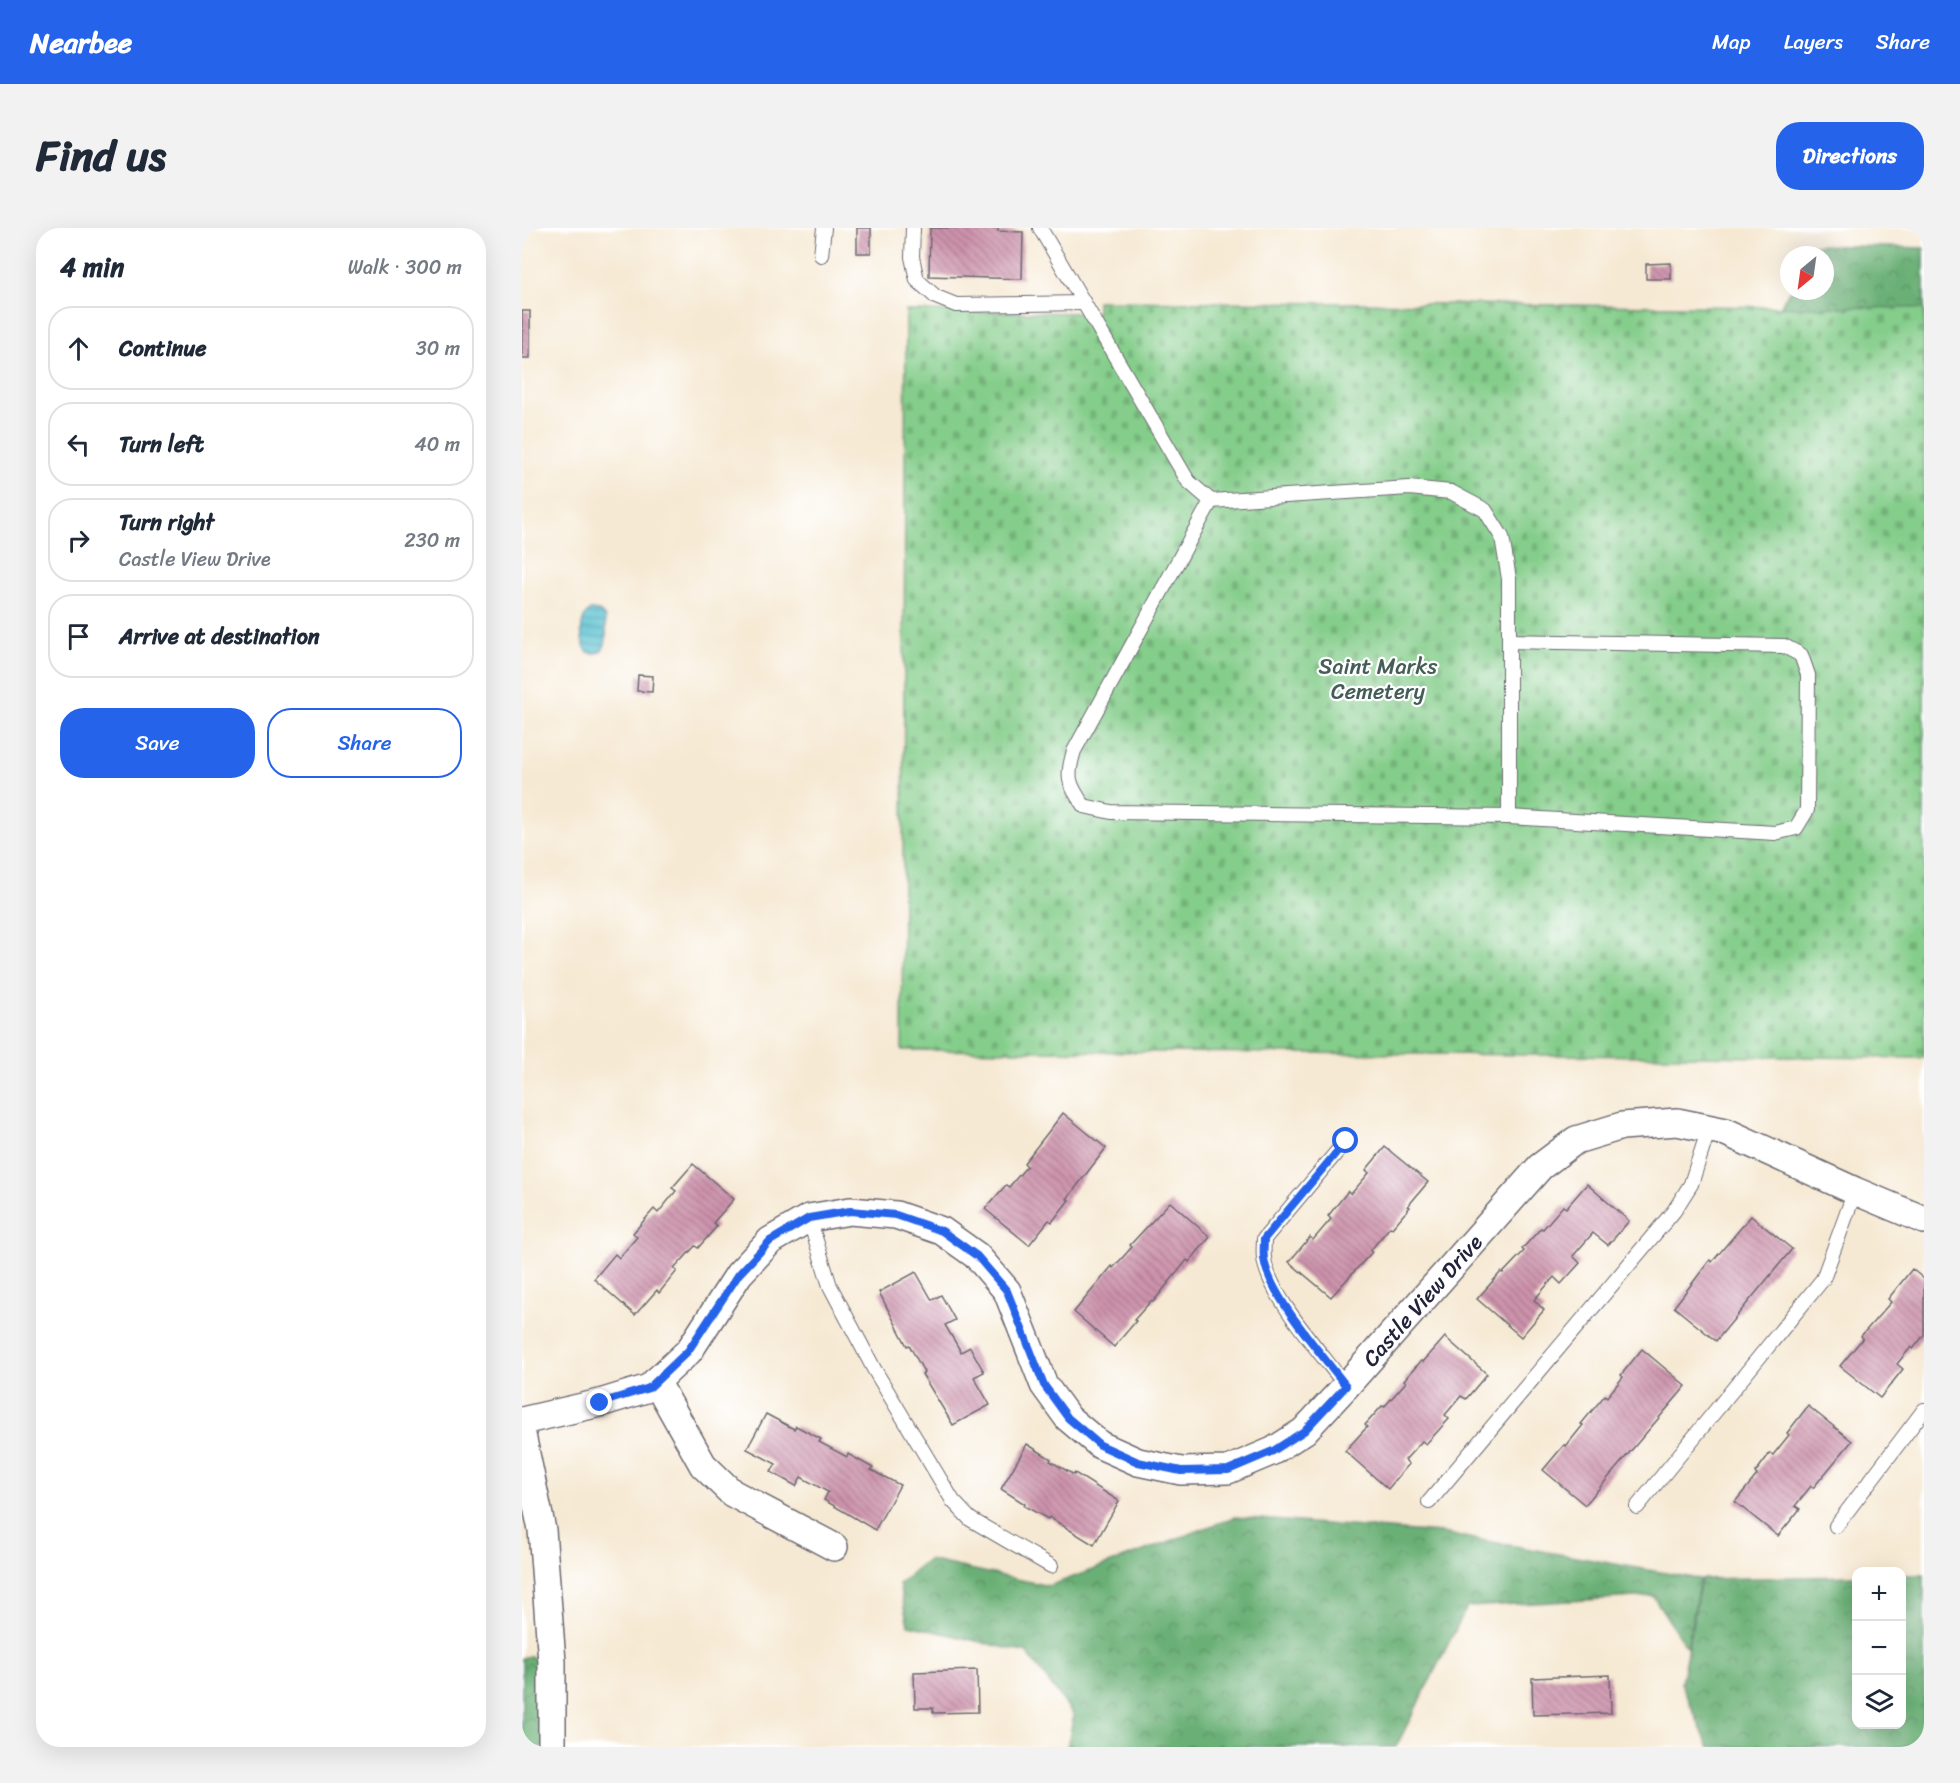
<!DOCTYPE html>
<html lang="en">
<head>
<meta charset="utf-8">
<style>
	body { margin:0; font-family:Sriracha,sans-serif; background:#f2f2f3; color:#1f2937 }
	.controls { position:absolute; right:18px; bottom:18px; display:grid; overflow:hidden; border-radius:12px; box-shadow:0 6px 24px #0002 }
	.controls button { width:54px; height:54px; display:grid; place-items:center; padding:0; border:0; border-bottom:2px solid #e0e1e3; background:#fff; color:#1f2937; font:30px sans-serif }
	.compass { position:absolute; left:1258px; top:18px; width:54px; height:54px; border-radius:50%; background:#fff; box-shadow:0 6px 24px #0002; rotate:209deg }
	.stop { position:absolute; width:18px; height:18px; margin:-14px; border:4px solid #2563eb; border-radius:50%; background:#fff }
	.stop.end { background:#2563eb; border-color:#fff; box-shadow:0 2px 6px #0008 }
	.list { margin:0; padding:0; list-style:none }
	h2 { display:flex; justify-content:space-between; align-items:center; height:78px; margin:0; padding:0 24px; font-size:26px }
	h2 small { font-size:20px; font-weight:400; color:#747a83 }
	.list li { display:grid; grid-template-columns:39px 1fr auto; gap:18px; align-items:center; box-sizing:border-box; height:84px; margin:0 12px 12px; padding:0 12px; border:2px solid #e0e1e3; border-radius:24px }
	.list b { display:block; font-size:22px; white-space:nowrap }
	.list p { margin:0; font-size:20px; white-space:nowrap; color:#747a83 }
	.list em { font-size:20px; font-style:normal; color:#747a83 }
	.actions { display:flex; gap:12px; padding:18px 24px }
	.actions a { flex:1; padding:14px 0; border:2px solid #2563eb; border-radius:24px; text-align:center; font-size:21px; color:#2563eb }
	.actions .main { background:#2563eb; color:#fff }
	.icon { flex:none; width:33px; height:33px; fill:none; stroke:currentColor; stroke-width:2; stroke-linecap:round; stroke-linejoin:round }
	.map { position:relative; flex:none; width:1402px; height:1519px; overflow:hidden; border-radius:24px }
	header { display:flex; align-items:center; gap:36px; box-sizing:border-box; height:84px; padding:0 30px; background:#2563eb; color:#fff }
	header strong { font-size:28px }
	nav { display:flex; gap:33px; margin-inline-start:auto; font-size:21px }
	.intro { display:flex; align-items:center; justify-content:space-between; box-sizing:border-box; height:144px; padding:0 36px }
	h1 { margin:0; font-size:42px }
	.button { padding:15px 27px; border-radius:24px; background:#2563eb; color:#fff; font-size:21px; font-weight:700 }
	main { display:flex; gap:36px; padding:0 36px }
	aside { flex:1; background:#fff; border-radius:24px; box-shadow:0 6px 24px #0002 }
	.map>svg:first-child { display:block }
	.forest { fill:url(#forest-crowns); stroke:#466958; stroke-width:1.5 }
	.cemetery { fill:url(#cemetery-stones); stroke:#537862; stroke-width:1.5 }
	.water { fill:url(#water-rules); stroke:#3c7186; stroke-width:1.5 }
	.building { fill:url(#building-back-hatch) }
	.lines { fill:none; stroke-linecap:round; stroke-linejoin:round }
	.service-casing { stroke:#6c6870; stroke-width:16 }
	.minor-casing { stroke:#6c6870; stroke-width:30 }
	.service { stroke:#fff; stroke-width:14 }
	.minor { stroke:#fff; stroke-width:27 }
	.route { stroke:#2563eb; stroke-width:8 }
	.labels { text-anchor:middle; stroke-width:4.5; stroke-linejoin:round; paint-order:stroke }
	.park-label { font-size:22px; fill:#445e57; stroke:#fff }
	.street-label { font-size:22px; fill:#22223b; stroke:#fff }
</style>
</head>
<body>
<header>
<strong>Nearbee</strong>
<nav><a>Map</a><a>Layers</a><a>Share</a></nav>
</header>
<div class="intro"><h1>Find us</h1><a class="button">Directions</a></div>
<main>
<aside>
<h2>4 min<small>Walk · 300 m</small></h2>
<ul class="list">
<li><svg class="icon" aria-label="ahead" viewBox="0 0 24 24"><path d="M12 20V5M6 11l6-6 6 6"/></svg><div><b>Continue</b></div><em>30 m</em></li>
<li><svg class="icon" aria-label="left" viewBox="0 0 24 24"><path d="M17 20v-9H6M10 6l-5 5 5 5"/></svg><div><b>Turn left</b></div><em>40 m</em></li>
<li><svg class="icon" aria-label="right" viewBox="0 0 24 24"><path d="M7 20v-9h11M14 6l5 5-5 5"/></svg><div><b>Turn right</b><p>Castle View Drive</p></div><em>230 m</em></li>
<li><svg class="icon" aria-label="arrive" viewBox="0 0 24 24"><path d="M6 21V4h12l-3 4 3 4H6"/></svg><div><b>Arrive at destination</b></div></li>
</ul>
<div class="actions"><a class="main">Save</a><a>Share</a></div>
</aside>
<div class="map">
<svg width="1402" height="1519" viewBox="0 0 1402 1519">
	<defs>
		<pattern id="forest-crowns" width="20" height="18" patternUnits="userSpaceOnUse" patternTransform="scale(1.5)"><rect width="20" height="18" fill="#6bb076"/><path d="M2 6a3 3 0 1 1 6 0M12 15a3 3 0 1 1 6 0" fill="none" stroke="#588f62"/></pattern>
		<pattern id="cemetery-stones" width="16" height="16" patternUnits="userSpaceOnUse" patternTransform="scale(1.5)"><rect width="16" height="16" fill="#84cd8a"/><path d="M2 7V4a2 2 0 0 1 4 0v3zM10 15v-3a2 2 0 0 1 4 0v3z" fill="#72b078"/></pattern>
		<pattern id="water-rules" width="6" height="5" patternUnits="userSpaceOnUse" patternTransform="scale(1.5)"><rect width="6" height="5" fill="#55c0d0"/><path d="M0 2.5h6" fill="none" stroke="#469caa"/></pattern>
		<pattern id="building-back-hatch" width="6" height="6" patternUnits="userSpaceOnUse" patternTransform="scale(1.5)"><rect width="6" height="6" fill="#cd93ac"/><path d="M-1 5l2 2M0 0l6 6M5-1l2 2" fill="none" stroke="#a6788d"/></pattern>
	</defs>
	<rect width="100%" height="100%" fill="#fff"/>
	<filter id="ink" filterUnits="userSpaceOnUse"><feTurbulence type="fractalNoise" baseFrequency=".0167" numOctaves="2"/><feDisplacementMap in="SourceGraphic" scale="12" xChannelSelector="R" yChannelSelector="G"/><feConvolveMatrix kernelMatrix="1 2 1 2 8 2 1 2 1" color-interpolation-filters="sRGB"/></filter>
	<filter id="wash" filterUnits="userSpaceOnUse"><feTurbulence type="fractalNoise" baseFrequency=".008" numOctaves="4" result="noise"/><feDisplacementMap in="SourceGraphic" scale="24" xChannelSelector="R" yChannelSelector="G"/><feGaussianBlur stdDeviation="1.35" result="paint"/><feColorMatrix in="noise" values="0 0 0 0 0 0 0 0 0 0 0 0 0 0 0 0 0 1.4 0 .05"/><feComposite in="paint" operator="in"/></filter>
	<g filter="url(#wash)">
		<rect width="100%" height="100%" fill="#f6e9d3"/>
		<g class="forest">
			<path d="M 1292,17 L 1402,20 L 1402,146 L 1248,97 L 1267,63 L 1303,63 L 1303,27 L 1287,27 Z"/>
			<path d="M 713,1289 L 919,1305 L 1178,1351 L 1165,1420 L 1131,1368 L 945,1379 L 874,1519 L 545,1519 L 552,1487 L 505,1425 L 386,1397 L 377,1356 L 406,1332 L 527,1358 Z"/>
			<path d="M 1380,1347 L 1402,1347 L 1402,1519 L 1187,1519 L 1159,1455 L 1179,1351 L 1334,1348 L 1334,1496 L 1380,1496 Z"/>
			<path d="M 7,1428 L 25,1435 L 25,1519 L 0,1519 L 0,1430 Z"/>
		</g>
		<path class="cemetery" d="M 575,73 L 1402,80 L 1402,830 L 380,822 L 384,83 L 575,85 Z"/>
		<path class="water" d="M 68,382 L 77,383 L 83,389 C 84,404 89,430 66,424 C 57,415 57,390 68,382 Z"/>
		<g id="blocks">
			<g class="building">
				<rect x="335" y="0" width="14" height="25"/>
				<path d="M 408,0 L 476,0 L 476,3 L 501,4 L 500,51 L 407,48 Z"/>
				<path d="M 1149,35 L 1149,51 L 1124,51 L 1124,36 Z"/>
				<rect x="0" y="83" width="8" height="47"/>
				<path d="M 116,447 L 131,448 L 130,464 L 115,463 Z"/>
				<path d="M 541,885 L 584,920 L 545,971 L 547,972 L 530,994 L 527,992 L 507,1017 L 463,981 L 484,957 L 487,959 L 505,938 L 502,935 Z"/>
				<path d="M 863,919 L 906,954 L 886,978 L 888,979 L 870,1000 L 868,999 L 848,1023 L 850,1024 L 809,1069 L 767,1034 L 788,1009 L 791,1012 L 809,991 L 806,988 L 826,963 L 829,966 L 847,945 L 844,942 Z"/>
				<path d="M 171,936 L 212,971 L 191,995 L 195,998 L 176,1020 L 173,1018 L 152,1041 L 155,1043 L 137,1065 L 135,1062 L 113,1087 L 72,1051 L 93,1026 L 97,1030 L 115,1009 L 111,1005 L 132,981 L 136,985 L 154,963 L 150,960 Z"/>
				<path d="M 1065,956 L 1107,993 L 1086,1017 L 1071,1005 L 1051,1028 L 1058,1035 L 1039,1056 L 1032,1049 L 1012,1072 L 1022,1082 L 999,1109 L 955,1071 L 979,1044 L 981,1045 L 1002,1023 L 1000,1021 L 1019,1000 L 1021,1001 L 1041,978 L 1044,980 Z"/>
				<path d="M 648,974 L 688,1009 L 667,1034 L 665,1032 L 631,1074 L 629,1073 L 612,1092 L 614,1093 L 592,1119 L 552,1084 L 590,1038 L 591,1040 L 610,1019 L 608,1017 Z"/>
				<path d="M 1229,988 L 1270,1021 L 1194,1113 L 1152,1079 L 1188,1032 L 1190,1034 Z"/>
				<path d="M 1390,1041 L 1402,1051 L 1402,1107 L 1391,1121 L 1389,1119 L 1375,1136 L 1381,1141 L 1358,1170 L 1318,1138 L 1341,1110 L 1339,1108 L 1369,1074 L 1366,1071 Z"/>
				<path d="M 394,1044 L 410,1072 L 419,1067 L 433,1092 L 423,1097 L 439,1124 L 448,1119 L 462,1144 L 452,1149 L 468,1177 L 431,1197 L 400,1146 L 402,1144 L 387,1117 L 385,1118 L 357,1064 Z"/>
				<path d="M 923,1109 L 965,1146 L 944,1171 L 939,1168 L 923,1187 L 927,1191 L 904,1216 L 900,1213 L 883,1232 L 887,1236 L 866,1261 L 823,1223 L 845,1199 L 843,1197 L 860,1178 L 862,1179 L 884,1154 L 882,1152 L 899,1133 L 901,1134 Z"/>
				<path d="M 1120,1121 L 1164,1158 L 1063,1277 L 1021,1242 L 1042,1217 L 1044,1218 L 1061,1197 L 1059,1196 L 1083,1167 L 1085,1169 L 1101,1149 L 1099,1147 Z"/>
				<path d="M 1286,1178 L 1330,1213 L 1291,1260 L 1289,1258 L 1273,1278 L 1278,1281 L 1256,1308 L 1213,1274 L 1235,1247 L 1233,1245 L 1248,1225 L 1251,1227 L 1267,1207 L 1265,1205 Z"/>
				<path d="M 244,1186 L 272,1201 L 274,1198 L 299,1211 L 297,1214 L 325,1229 L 326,1226 L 351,1240 L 349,1242 L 378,1257 L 353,1302 L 302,1272 L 306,1264 L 279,1249 L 274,1258 L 249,1244 L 254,1236 L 225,1221 Z"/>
				<path d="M 505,1216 L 529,1231 L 528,1233 L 552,1247 L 553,1245 L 597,1273 L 572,1317 L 527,1289 L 526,1291 L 502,1278 L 503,1276 L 479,1261 Z"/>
				<path d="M 455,1442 L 456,1484 L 411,1485 L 411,1480 L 393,1480 L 392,1444 Z"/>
				<path d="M 1088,1447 L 1089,1485 L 1011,1487 L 1010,1450 Z"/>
			</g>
		</g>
	</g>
	<g filter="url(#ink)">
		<use href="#blocks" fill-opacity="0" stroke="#6c6870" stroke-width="1.5"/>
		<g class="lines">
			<defs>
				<g id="service">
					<path d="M 391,0 L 390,29 L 395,52 L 414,69 L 434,77 L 562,75"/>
					<path d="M 518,0 L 666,253 L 689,273 L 887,260 L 929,264 L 963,282 L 980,309 L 987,351 L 987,589"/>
					<path d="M 299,27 L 302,0"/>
					<path d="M 689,273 L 552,523 C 544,549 546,556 562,578 L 589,584 L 987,589 L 1253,605 L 1274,600 L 1285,582 L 1286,447 L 1279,427 L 1262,418 L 987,413"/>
					<path d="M 824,913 L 742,1011 C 742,1017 741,1024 742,1030 C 746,1067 801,1127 824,1158"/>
					<path d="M 287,990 L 308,1058 L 352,1141 L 431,1273 L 448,1291 L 529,1338"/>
					<path d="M 907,1274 L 1152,983 L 1169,956 L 1187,900"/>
					<path d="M 1115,1279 L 1301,1051 L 1333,963"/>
					<path d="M 1314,1298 L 1402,1182"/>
				</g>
				<g id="minor">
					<path d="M 134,1153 L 181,1237 L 210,1265 L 312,1319"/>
					<path id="s1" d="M 0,1193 L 78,1175 L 127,1160 L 167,1123 L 217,1046 L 248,1013 L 287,990 L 328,983 L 374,987 L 420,1003 L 455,1028 L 485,1063 L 522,1157 L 546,1190 L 578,1217 L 616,1234 L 659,1243 L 706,1242 L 751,1223 L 782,1203 L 824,1158 L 1018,939 L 1054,912 L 1100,898 L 1155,894 L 1204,904 L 1333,963 L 1402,992"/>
					<path d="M 0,1207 L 20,1302 L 30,1434 L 30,1519"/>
				</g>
			</defs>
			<use href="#service" class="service-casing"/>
			<use href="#minor" class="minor-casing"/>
			<use href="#service" class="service"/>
			<use href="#minor" class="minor"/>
		</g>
	</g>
	<g class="lines" filter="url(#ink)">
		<path class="route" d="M 78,1175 L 127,1160 L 166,1123 L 217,1046 L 248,1013 L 287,990 L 328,983 L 374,987 L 420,1003 L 455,1028 L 485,1063 L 522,1157 L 546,1190 L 578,1217 L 616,1234 L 659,1243 L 706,1242 L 751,1223 L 782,1203 L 824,1158 C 801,1127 746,1067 742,1030 C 741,1024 742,1017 742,1011 L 824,913"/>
	</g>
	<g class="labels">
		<g class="park-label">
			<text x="856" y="446">Saint Marks<tspan x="856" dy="25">Cemetery</tspan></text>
		</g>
		<g class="street-label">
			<text dy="8" stroke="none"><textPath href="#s1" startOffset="1172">Castle View Drive</textPath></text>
		</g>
	</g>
</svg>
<div class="controls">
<button>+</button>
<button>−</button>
<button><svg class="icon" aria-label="layers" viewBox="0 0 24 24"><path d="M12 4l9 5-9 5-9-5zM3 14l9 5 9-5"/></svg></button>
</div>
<svg class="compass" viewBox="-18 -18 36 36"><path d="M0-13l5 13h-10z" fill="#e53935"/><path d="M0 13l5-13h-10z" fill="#747a83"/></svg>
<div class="stop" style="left:824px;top:913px"></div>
<div class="stop end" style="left:78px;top:1175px"></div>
</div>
</main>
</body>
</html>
